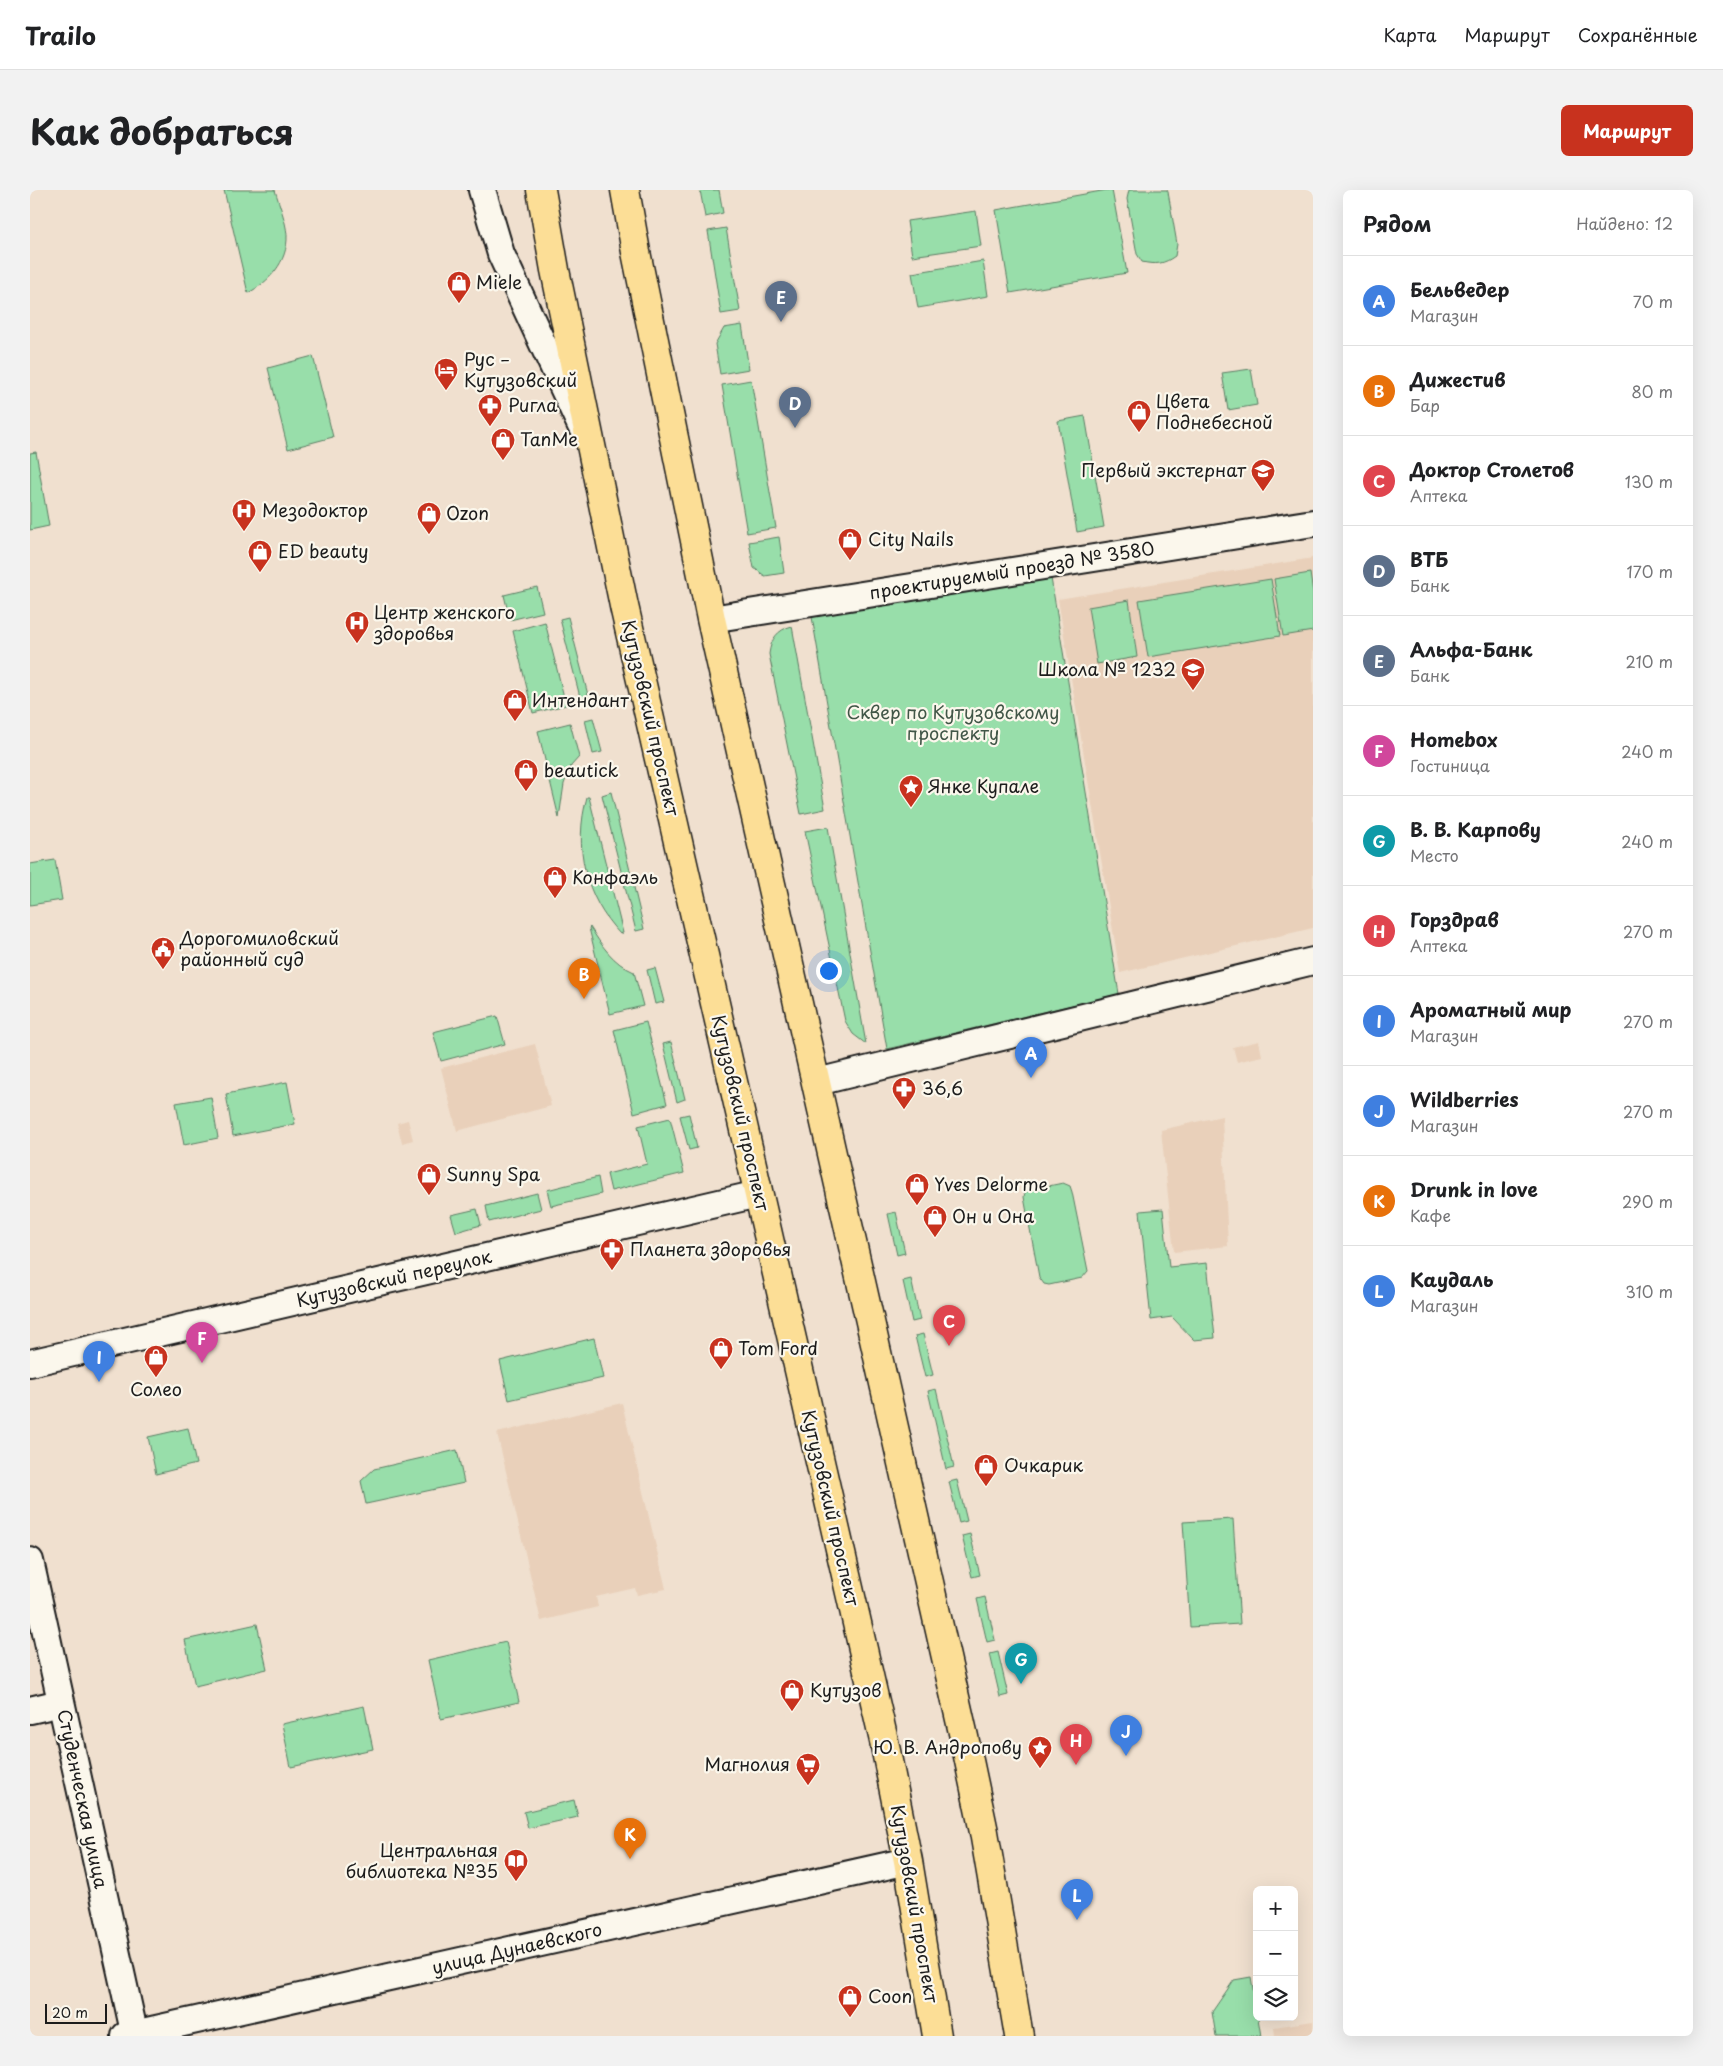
<!DOCTYPE html>
<html lang="ru">
<head>
<meta charset="utf-8">
<style>
	body { margin:0; font-family:"Playpen Sans",sans-serif; background:#f2f2f2; color:#202124 }
	.controls { position:absolute; right:15px; bottom:15px; display:grid; overflow:hidden; border-radius:8px; box-shadow:0 5px 20px #0002 }
	.controls button { width:45px; height:45px; display:grid; place-items:center; padding:0; border:0; border-bottom:1px solid #e0e0e0; background:#fff; color:#202124; font:25px sans-serif }
	.scale { position:absolute; left:15px; bottom:12px; width:62px; box-sizing:border-box; padding-left:5px; border:2px solid #1c1c1c; border-top:0; font-size:14px; line-height:18px; white-space:nowrap; color:#1c1c1c; -webkit-text-stroke:4px #fbf7ec; paint-order:stroke }
	.you { position:absolute; left:798px; top:780px; width:18px; height:18px; margin:-12px; border:4px solid #fff; border-radius:50%; background:#1a73e8; box-shadow:0 0 0 8px #1a73e833 }
	.badge { display:grid; place-items:center; width:32px; height:32px; border-radius:50%; background:#c8321e; color:#fff; font-size:16px; font-weight:700 }
	.pin { position:absolute; translate:-50% -41px; filter:drop-shadow(0 1px 2px #0008) }
	.pin::after { content:''; position:absolute; top:26px; width:18px; height:15px; background:inherit; clip-path:polygon(0 0,100% 0,50% 100%) }
	.list { margin:0; padding:0; list-style:none }
	h2 { display:flex; justify-content:space-between; align-items:center; height:65px; margin:0; padding:0 20px; font-size:21px }
	h2 small { font-size:16px; font-weight:400; color:#757577 }
	.list li { display:grid; grid-template-columns:32px 1fr auto; gap:15px; align-items:center; box-sizing:border-box; height:90px; padding:0 20px; border-top:1px solid #e0e0e0 }
	.list b { display:block; font-size:19px; white-space:nowrap }
	.list p { margin:0; font-size:16px; white-space:nowrap; color:#757577 }
	.list em { font-size:16px; font-style:normal; color:#757577 }
	.icon { flex:none; width:28px; height:28px; fill:none; stroke:currentColor; stroke-width:2; stroke-linecap:round; stroke-linejoin:round }
	.map { position:relative; flex:none; width:1283px; height:1846px; overflow:hidden; border-radius:8px }
	header { display:flex; align-items:center; gap:30px; box-sizing:border-box; height:70px; padding:0 25px; background:#fff; border-bottom:1px solid #e0e0e0 }
	header strong { font-size:24px }
	nav { display:flex; gap:28px; margin-inline-start:auto; font-size:18px }
	.intro { display:flex; align-items:center; justify-content:space-between; box-sizing:border-box; height:120px; padding:0 30px }
	h1 { margin:0; font-size:35px }
	.button { padding:12px 22px; border-radius:8px; background:#c8321e; color:#fff; font-size:18px; font-weight:700 }
	main { display:flex; gap:30px; padding:0 30px }
	aside { flex:1; background:#fff; border-radius:8px; box-shadow:0 5px 20px #0002 }
	.map>svg:first-child { display:block }
	.built { fill:#e9d0ba }
	.green { fill:#98deaa; stroke:#5a7d63 }
	.lines { fill:none; stroke-linecap:round; stroke-linejoin:round }
	.minor-casing { stroke:#1c1c1c; stroke-width:30 }
	.major-casing { stroke:#1c1c1c; stroke-width:31 }
	.minor { stroke:#fbf7ec; stroke-width:26 }
	.major { stroke:#fcde96; stroke-width:28 }
	.labels { text-anchor:middle; stroke-width:4.5; stroke-linejoin:round; paint-order:stroke }
	.poi-label { font-size:18px; fill:#1c1c1c; stroke:#fbf7ec; text-anchor:start }
	.street-label { font-size:18px; fill:#1c1c1c; stroke:#fbf7ec }
	.park-label { font-size:18px; fill:#415647; stroke:#fbf7ec }
</style>
</head>
<body>
<header>
<strong>Trailo</strong>
<nav><a>Карта</a><a>Маршрут</a><a>Сохранённые</a></nav>
</header>
<div class="intro"><h1>Как добраться</h1><a class="button">Маршрут</a></div>
<main>
<div class="map">
<svg width="1283" height="1846" viewBox="0 0 1283 1846">
	<rect width="100%" height="100%" fill="#f0e0cf"/>
	<filter id="ink" filterUnits="userSpaceOnUse"><feTurbulence type="fractalNoise" baseFrequency=".02" numOctaves="2"/><feDisplacementMap in="SourceGraphic" scale="10" xChannelSelector="R" yChannelSelector="G"/><feConvolveMatrix kernelMatrix="1 2 1 2 8 2 1 2 1" color-interpolation-filters="sRGB"/></filter>
	<g filter="url(#ink)">
		<g class="built">
			<path d="M 1283,368 L 1283,738 L 1090,783 L 1028,409 Z"/>
			<path d="M 1229,851 L 1232,866 L 1207,872 L 1203,857 Z"/>
			<path d="M 505,854 L 521,916 L 427,941 L 411,878 Z"/>
			<path d="M 1192,926 L 1198,1056 L 1144,1062 L 1131,940 Z"/>
			<path d="M 378,930 L 383,950 L 372,953 L 367,933 Z"/>
			<path d="M 592,1213 L 636,1399 L 607,1405 L 605,1398 L 566,1407 L 568,1417 L 511,1431 L 467,1243 Z"/>
			<path d="M 1283,1831 L 1283,1846 L 1245,1846 L 1244,1837 Z"/>
		</g>
		<g class="green">
			<path d="M 194,0 L 245,0 C 249,14 256,31 257,45 C 258,72 239,92 218,103 Z"/>
			<path d="M 670,0 L 689,0 L 693,23 L 675,27 Z"/>
			<path d="M 1077,0 L 1082,0 L 1097,83 L 980,103 L 966,20 Z"/>
			<path d="M 1099,0 L 1137,0 L 1138,2 L 1147,54 L 1145,66 C 1134,74 1126,75 1112,72 L 1107,64 L 1097,9 Z"/>
			<path d="M 946,21 L 951,56 L 882,66 L 877,31 Z"/>
			<path d="M 696,38 L 710,121 L 691,124 L 678,41 Z"/>
			<path d="M 953,71 L 958,106 L 888,118 L 882,83 Z"/>
			<path d="M 712,135 L 719,179 L 690,184 L 685,154 L 694,138 Z"/>
			<path d="M 283,166 L 303,247 L 258,259 L 238,178 Z"/>
			<path d="M 1221,179 L 1227,215 L 1198,220 L 1192,183 Z"/>
			<path d="M 721,190 L 746,338 L 717,343 L 692,195 Z"/>
			<path d="M 1055,226 L 1074,337 L 1047,342 L 1028,231 Z"/>
			<path d="M 6,262 L 19,336 L 0,340 L 0,263 Z"/>
			<path d="M 749,347 L 754,383 L 735,386 L 724,378 L 719,352 Z"/>
			<path d="M 1280,383 L 1283,403 L 1283,441 L 1253,446 L 1244,389 Z"/>
			<path d="M 1021,388 L 1089,804 L 857,859 L 782,427 Z"/>
			<path d="M 1241,389 L 1250,446 L 1118,467 L 1109,410 Z"/>
			<path d="M 507,397 L 513,422 L 480,430 L 474,405 Z"/>
			<path d="M 1099,410 L 1107,467 L 1067,474 L 1058,417 Z"/>
			<path d="M 538,427 L 559,509 L 551,511 L 530,429 Z"/>
			<path d="M 515,432 L 536,515 L 503,523 L 483,441 Z"/>
			<path d="M 762,436 L 795,619 L 771,624 L 739,464 C 741,449 747,440 762,436 Z"/>
			<path d="M 563,528 L 572,562 L 563,564 L 555,530 Z"/>
			<path d="M 540,533 L 549,567 L 541,576 L 534,594 L 529,628 L 508,541 Z"/>
			<path d="M 581,602 L 614,739 L 606,741 L 572,605 Z"/>
			<path d="M 557,607 L 559,607 L 593,743 L 590,744 C 555,707 543,657 557,607 Z"/>
			<path d="M 798,637 L 836,854 L 823,844 L 815,831 L 775,641 Z"/>
			<path d="M 25,670 L 32,710 L 0,715 L 0,674 Z"/>
			<path d="M 560,737 C 572,756 583,773 604,782 L 613,816 L 580,824 L 559,738 Z"/>
			<path d="M 625,778 L 634,812 L 625,814 L 617,780 Z"/>
			<path d="M 467,826 L 475,854 L 411,871 L 403,842 Z"/>
			<path d="M 616,832 L 637,914 L 604,923 L 584,840 Z"/>
			<path d="M 641,852 L 655,909 L 647,912 L 633,854 Z"/>
			<path d="M 257,892 L 265,934 L 203,946 L 196,904 Z"/>
			<path d="M 181,907 L 188,948 L 154,955 L 146,913 Z"/>
			<path d="M 659,924 L 667,958 L 659,960 L 650,926 Z"/>
			<path d="M 640,928 L 654,983 L 581,1001 L 577,984 L 617,974 L 608,936 Z"/>
			<path d="M 568,987 L 571,1004 L 521,1016 L 517,1000 Z"/>
			<path d="M 1033,993 L 1040,996 L 1042,1002 L 1058,1081 L 1052,1088 L 1019,1095 L 1014,1094 L 1009,1087 L 994,1007 L 995,1002 L 999,1000 Z"/>
			<path d="M 507,1003 L 511,1019 L 459,1032 L 456,1016 Z"/>
			<path d="M 447,1019 L 451,1035 L 426,1042 L 421,1025 Z"/>
			<path d="M 1133,1019 L 1139,1077 L 1177,1073 L 1185,1148 L 1164,1150 L 1142,1127 L 1121,1130 L 1110,1021 Z"/>
			<path d="M 866,1022 L 875,1063 L 867,1065 L 858,1024 Z"/>
			<path d="M 881,1089 L 890,1130 L 882,1132 L 873,1091 Z"/>
			<path d="M 893,1144 L 903,1185 L 895,1187 L 885,1146 Z"/>
			<path d="M 564,1148 L 573,1188 L 479,1210 L 470,1171 Z"/>
			<path d="M 906,1199 L 924,1277 L 916,1279 L 898,1201 Z"/>
			<path d="M 158,1238 L 166,1274 L 126,1284 L 118,1247 Z"/>
			<path d="M 427,1260 L 434,1293 L 336,1314 L 331,1291 L 344,1279 Z"/>
			<path d="M 927,1290 L 937,1331 L 929,1333 L 919,1292 Z"/>
			<path d="M 1203,1329 L 1210,1434 L 1160,1437 L 1153,1332 Z"/>
			<path d="M 940,1344 L 950,1385 L 942,1387 L 932,1346 Z"/>
			<path d="M 955,1407 L 965,1450 L 957,1452 L 947,1409 Z"/>
			<path d="M 227,1434 L 237,1479 L 165,1496 L 155,1450 Z"/>
			<path d="M 476,1452 L 489,1512 L 411,1529 L 398,1470 Z"/>
			<path d="M 968,1462 L 978,1505 L 970,1507 L 960,1464 Z"/>
			<path d="M 334,1516 L 343,1559 L 261,1577 L 252,1534 Z"/>
			<path d="M 544,1610 L 548,1627 L 498,1638 L 494,1622 Z"/>
			<path d="M 1221,1787 L 1231,1846 L 1186,1846 L 1182,1822 L 1204,1790 Z"/>
		</g>
		<g class="lines">
			<defs>
				<g id="minor">
					<path d="M 452,0 L 471,64 L 551,236"/>
					<path d="M 681,429 L 1283,333"/>
					<path d="M 787,892 L 1283,771"/>
					<path d="M 0,1173 L 728,1004"/>
					<path d="M 0,1371 L 105,1846"/>
					<path d="M 0,1520 L 31,1513"/>
					<path d="M 95,1846 L 878,1671"/>
				</g>
				<g id="major">
					<path d="M 511,0 L 525,80 L 594,416 L 854,1551 L 878,1671 L 907,1846"/>
					<path d="M 595,0 L 606,62 L 681,429 L 934,1547 L 954,1642 L 989,1846"/>
				</g>
			</defs>
			<use href="#minor" class="minor-casing"/>
			<use href="#major" class="major-casing"/>
			<use href="#minor" class="minor"/>
			<use href="#major" class="major"/>
		</g>
	</g>
	<defs>
		<symbol id="shop-pin" viewBox="-11 -11 22 30"><path d="M0 17L-7.5 6A9.5 9.5 0 1 1 7.5 6Z" fill="#c8321e" stroke="#fbf7ec"/><path d="M-5-2.5h2.3a2.7 3.5 0 0 1 5.4 0H5L5.5 6h-11ZM-1.5-2.5h3a1.5 2.3 0 0 0-3 0Z" fill="#fff"/></symbol>
		<symbol id="hotel-pin" viewBox="-11 -11 22 30"><path d="M0 17L-7.5 6A9.5 9.5 0 1 1 7.5 6Z" fill="#c8321e" stroke="#fbf7ec"/><path d="M-6-4.5h1.5V1H6V5H4.5V3h-9V5H-6ZM-4 0a1.8 1.8 0 1 1 3.6 0ZM.5 0V-2.5h3Q6-2.5 6 0Z" fill="#fff"/></symbol>
		<symbol id="pharmacy-pin" viewBox="-11 -11 22 30"><path d="M0 17L-7.5 6A9.5 9.5 0 1 1 7.5 6Z" fill="#c8321e" stroke="#fbf7ec"/><path d="M-2-6h4v4h4v4h-4v4h-4v-4h-4v-4h4Z" fill="#fff"/></symbol>
		<symbol id="school-pin" viewBox="-11 -11 22 30"><path d="M0 17L-7.5 6A9.5 9.5 0 1 1 7.5 6Z" fill="#c8321e" stroke="#fbf7ec"/><path d="M0-5L7-2L0 1L-7-2ZM-4 1L0 2.5L4 1V4Q0 6-4 4Z" fill="#fff"/></symbol>
		<symbol id="hospital-pin" viewBox="-11 -11 22 30"><path d="M0 17L-7.5 6A9.5 9.5 0 1 1 7.5 6Z" fill="#c8321e" stroke="#fbf7ec"/><path d="M-5-5h3v3.5h4V-5h3V5h-3V1.5h-4V5h-3Z" fill="#fff"/></symbol>
		<symbol id="sight-pin" viewBox="-11 -11 22 30"><path d="M0 17L-7.5 6A9.5 9.5 0 1 1 7.5 6Z" fill="#c8321e" stroke="#fbf7ec"/><path d="M0-6L1.8-2.2L6-1.7L2.9 1.2L3.7 5.4L0 3.3L-3.7 5.4L-2.9 1.2L-6-1.7L-1.8-2.2Z" fill="#fff"/></symbol>
		<symbol id="civic-pin" viewBox="-11 -11 22 30"><path d="M0 17L-7.5 6A9.5 9.5 0 1 1 7.5 6Z" fill="#c8321e" stroke="#fbf7ec"/><path d="M-.6-6.5H3V-4.5H.6V-3L4-1V1h2V6H-6V1h2V-1L-.6-3ZM-1.2 2.5V6h2.4V2.5Z" fill="#fff"/></symbol>
		<symbol id="supermarket-pin" viewBox="-11 -11 22 30"><path d="M0 17L-7.5 6A9.5 9.5 0 1 1 7.5 6Z" fill="#c8321e" stroke="#fbf7ec"/><path d="M-6-5.5h2.5l.6 2H6L4.5 2H-2.5L-4.4-4H-6ZM-1.5 3.2a1.3 1.3 0 1 0 .1 0ZM3 3.2a1.3 1.3 0 1 0 .1 0Z" fill="#fff"/></symbol>
		<symbol id="library-pin" viewBox="-11 -11 22 30"><path d="M0 17L-7.5 6A9.5 9.5 0 1 1 7.5 6Z" fill="#c8321e" stroke="#fbf7ec"/><path d="M-6-4Q-3-5.5-.7-3.5V5Q-3 3-6 4ZM6-4Q3-5.5 .7-3.5V5Q3 3 6 4Z" fill="#fff"/></symbol>
	</defs>
	<g fill-rule="evenodd">
		<use href="#shop-pin" x="415" y="79" width="28" height="38"/>
		<use href="#hotel-pin" x="402" y="166" width="28" height="38"/>
		<use href="#pharmacy-pin" x="446" y="202" width="28" height="38"/>
		<use href="#shop-pin" x="1095" y="208" width="28" height="38"/>
		<use href="#shop-pin" x="459" y="236" width="28" height="38"/>
		<use href="#school-pin" x="1219" y="267" width="28" height="38"/>
		<use href="#hospital-pin" x="200" y="307" width="28" height="38"/>
		<use href="#shop-pin" x="385" y="310" width="28" height="38"/>
		<use href="#shop-pin" x="806" y="336" width="28" height="38"/>
		<use href="#shop-pin" x="216" y="348" width="28" height="38"/>
		<use href="#hospital-pin" x="313" y="419" width="28" height="38"/>
		<use href="#school-pin" x="1149" y="466" width="28" height="38"/>
		<use href="#shop-pin" x="471" y="497" width="28" height="38"/>
		<use href="#shop-pin" x="482" y="567" width="28" height="38"/>
		<use href="#sight-pin" x="867" y="583" width="28" height="38"/>
		<use href="#shop-pin" x="511" y="674" width="28" height="38"/>
		<use href="#civic-pin" x="119" y="745" width="28" height="38"/>
		<use href="#pharmacy-pin" x="860" y="885" width="28" height="38"/>
		<use href="#shop-pin" x="385" y="971" width="28" height="38"/>
		<use href="#shop-pin" x="873" y="981" width="28" height="38"/>
		<use href="#shop-pin" x="891" y="1013" width="28" height="38"/>
		<use href="#pharmacy-pin" x="568" y="1046" width="28" height="38"/>
		<use href="#shop-pin" x="677" y="1145" width="28" height="38"/>
		<use href="#shop-pin" x="112" y="1153" width="28" height="38"/>
		<use href="#shop-pin" x="942" y="1262" width="28" height="38"/>
		<use href="#shop-pin" x="748" y="1487" width="28" height="38"/>
		<use href="#sight-pin" x="996" y="1544" width="28" height="38"/>
		<use href="#supermarket-pin" x="764" y="1561" width="28" height="38"/>
		<use href="#library-pin" x="472" y="1657" width="28" height="38"/>
		<use href="#shop-pin" x="806" y="1793" width="28" height="38"/>
	</g>
	<g class="labels">
		<g class="poi-label">
			<text x="446" y="99">Miele</text>
			<text x="434" y="176">Рус –<tspan x="434" dy="21">Кутузовский</tspan></text>
			<text x="1126" y="218">Цвета<tspan x="1126" dy="21">Поднебесной</tspan></text>
			<text x="478" y="222">Ригла</text>
			<text x="490" y="256">TanMe</text>
			<text x="1216" y="287" text-anchor="end">Первый экстернат</text>
			<text x="232" y="327">Мезодоктор</text>
			<text x="416" y="330">Ozon</text>
			<text x="838" y="356">City Nails</text>
			<text x="248" y="368">ED beauty</text>
			<text x="344" y="429">Центр женского<tspan x="344" dy="21">здоровья</tspan></text>
			<text x="1146" y="486" text-anchor="end">Школа № 1232</text>
			<text x="502" y="517">Интендант</text>
			<text x="514" y="587">beautick</text>
			<text x="898" y="603">Янке Купале</text>
			<text x="542" y="694">Конфаэль</text>
			<text x="150" y="755">Дорогомиловский<tspan x="150" dy="21">районный суд</tspan></text>
			<text x="892" y="905">36,6</text>
			<text x="416" y="991">Sunny Spa</text>
			<text x="904" y="1001">Yves Delorme</text>
			<text x="922" y="1033">Он и Она</text>
			<text x="600" y="1066">Планета здоровья</text>
			<text x="708" y="1165">Tom Ford</text>
			<text x="126" y="1206" text-anchor="middle">Солео</text>
			<text x="974" y="1282">Очкарик</text>
			<text x="780" y="1507">Кутузов</text>
			<text x="992" y="1564" text-anchor="end">Ю. В. Андропову</text>
			<text x="760" y="1581" text-anchor="end">Магнолия</text>
			<text x="468" y="1667" text-anchor="end">Центральная<tspan x="468" dy="21">библиотека №35</tspan></text>
			<text x="838" y="1813">Coon</text>
		</g>
		<g class="street-label">
			<text transform="translate(982 381) rotate(-9)" y="6">проектируемый проезд № 3580</text>
			<text transform="translate(620 528) rotate(77)" y="6">Кутузовский проспект</text>
			<text transform="translate(710 923) rotate(77)" y="6">Кутузовский проспект</text>
			<text transform="translate(364 1089) rotate(-13)" y="6">Кутузовский переулок</text>
			<text transform="translate(800 1318) rotate(77)" y="6">Кутузовский проспект</text>
			<text transform="translate(52 1609) rotate(78)" y="6">Студенческая улица</text>
			<text transform="translate(884 1714) rotate(80)" y="6">Кутузовский проспект</text>
			<text transform="translate(487 1759) rotate(-13)" y="6">улица Дунаевского</text>
		</g>
		<g class="park-label">
			<text x="923" y="529">Сквер по Кутузовскому<tspan x="923" dy="21">проспекту</tspan></text>
		</g>
	</g>
</svg>
<div class="controls">
<button>+</button>
<button>−</button>
<button><svg class="icon" aria-label="layers" viewBox="0 0 24 24"><path d="M12 4l9 5-9 5-9-5zM3 14l9 5 9-5"/></svg></button>
</div>
<div class="scale">20 m</div>
<div class="you"></div>
<div class="pin badge" style="left:1001px;top:888px;background:#3f7fe0">A</div>
<div class="pin badge" style="left:554px;top:809px;background:#e8710a">B</div>
<div class="pin badge" style="left:919px;top:1156px;background:#e0444e">C</div>
<div class="pin badge" style="left:765px;top:238px;background:#5c6f8a">D</div>
<div class="pin badge" style="left:751px;top:132px;background:#5c6f8a">E</div>
<div class="pin badge" style="left:172px;top:1173px;background:#d1479c">F</div>
<div class="pin badge" style="left:991px;top:1494px;background:#0f9aa8">G</div>
<div class="pin badge" style="left:1046px;top:1575px;background:#e0444e">H</div>
<div class="pin badge" style="left:69px;top:1192px;background:#3f7fe0">I</div>
<div class="pin badge" style="left:1096px;top:1566px;background:#3f7fe0">J</div>
<div class="pin badge" style="left:600px;top:1669px;background:#e8710a">K</div>
<div class="pin badge" style="left:1047px;top:1730px;background:#3f7fe0">L</div>
</div>
<aside>
<h2>Рядом<small>Найдено: 12</small></h2>
<ul class="list">
<li><span class="badge" style="background:#3f7fe0">A</span><div><b>Бельведер</b><p>Магазин</p></div><em>70 m</em></li>
<li><span class="badge" style="background:#e8710a">B</span><div><b>Дижестив</b><p>Бар</p></div><em>80 m</em></li>
<li><span class="badge" style="background:#e0444e">C</span><div><b>Доктор Столетов</b><p>Аптека</p></div><em>130 m</em></li>
<li><span class="badge" style="background:#5c6f8a">D</span><div><b>ВТБ</b><p>Банк</p></div><em>170 m</em></li>
<li><span class="badge" style="background:#5c6f8a">E</span><div><b>Альфа-Банк</b><p>Банк</p></div><em>210 m</em></li>
<li><span class="badge" style="background:#d1479c">F</span><div><b>Homebox</b><p>Гостиница</p></div><em>240 m</em></li>
<li><span class="badge" style="background:#0f9aa8">G</span><div><b>В. В. Карпову</b><p>Место</p></div><em>240 m</em></li>
<li><span class="badge" style="background:#e0444e">H</span><div><b>Горздрав</b><p>Аптека</p></div><em>270 m</em></li>
<li><span class="badge" style="background:#3f7fe0">I</span><div><b>Ароматный мир</b><p>Магазин</p></div><em>270 m</em></li>
<li><span class="badge" style="background:#3f7fe0">J</span><div><b>Wildberries</b><p>Магазин</p></div><em>270 m</em></li>
<li><span class="badge" style="background:#e8710a">K</span><div><b>Drunk in love</b><p>Кафе</p></div><em>290 m</em></li>
<li><span class="badge" style="background:#3f7fe0">L</span><div><b>Каудаль</b><p>Магазин</p></div><em>310 m</em></li>
</ul>
</aside>
</main>
</body>
</html>
